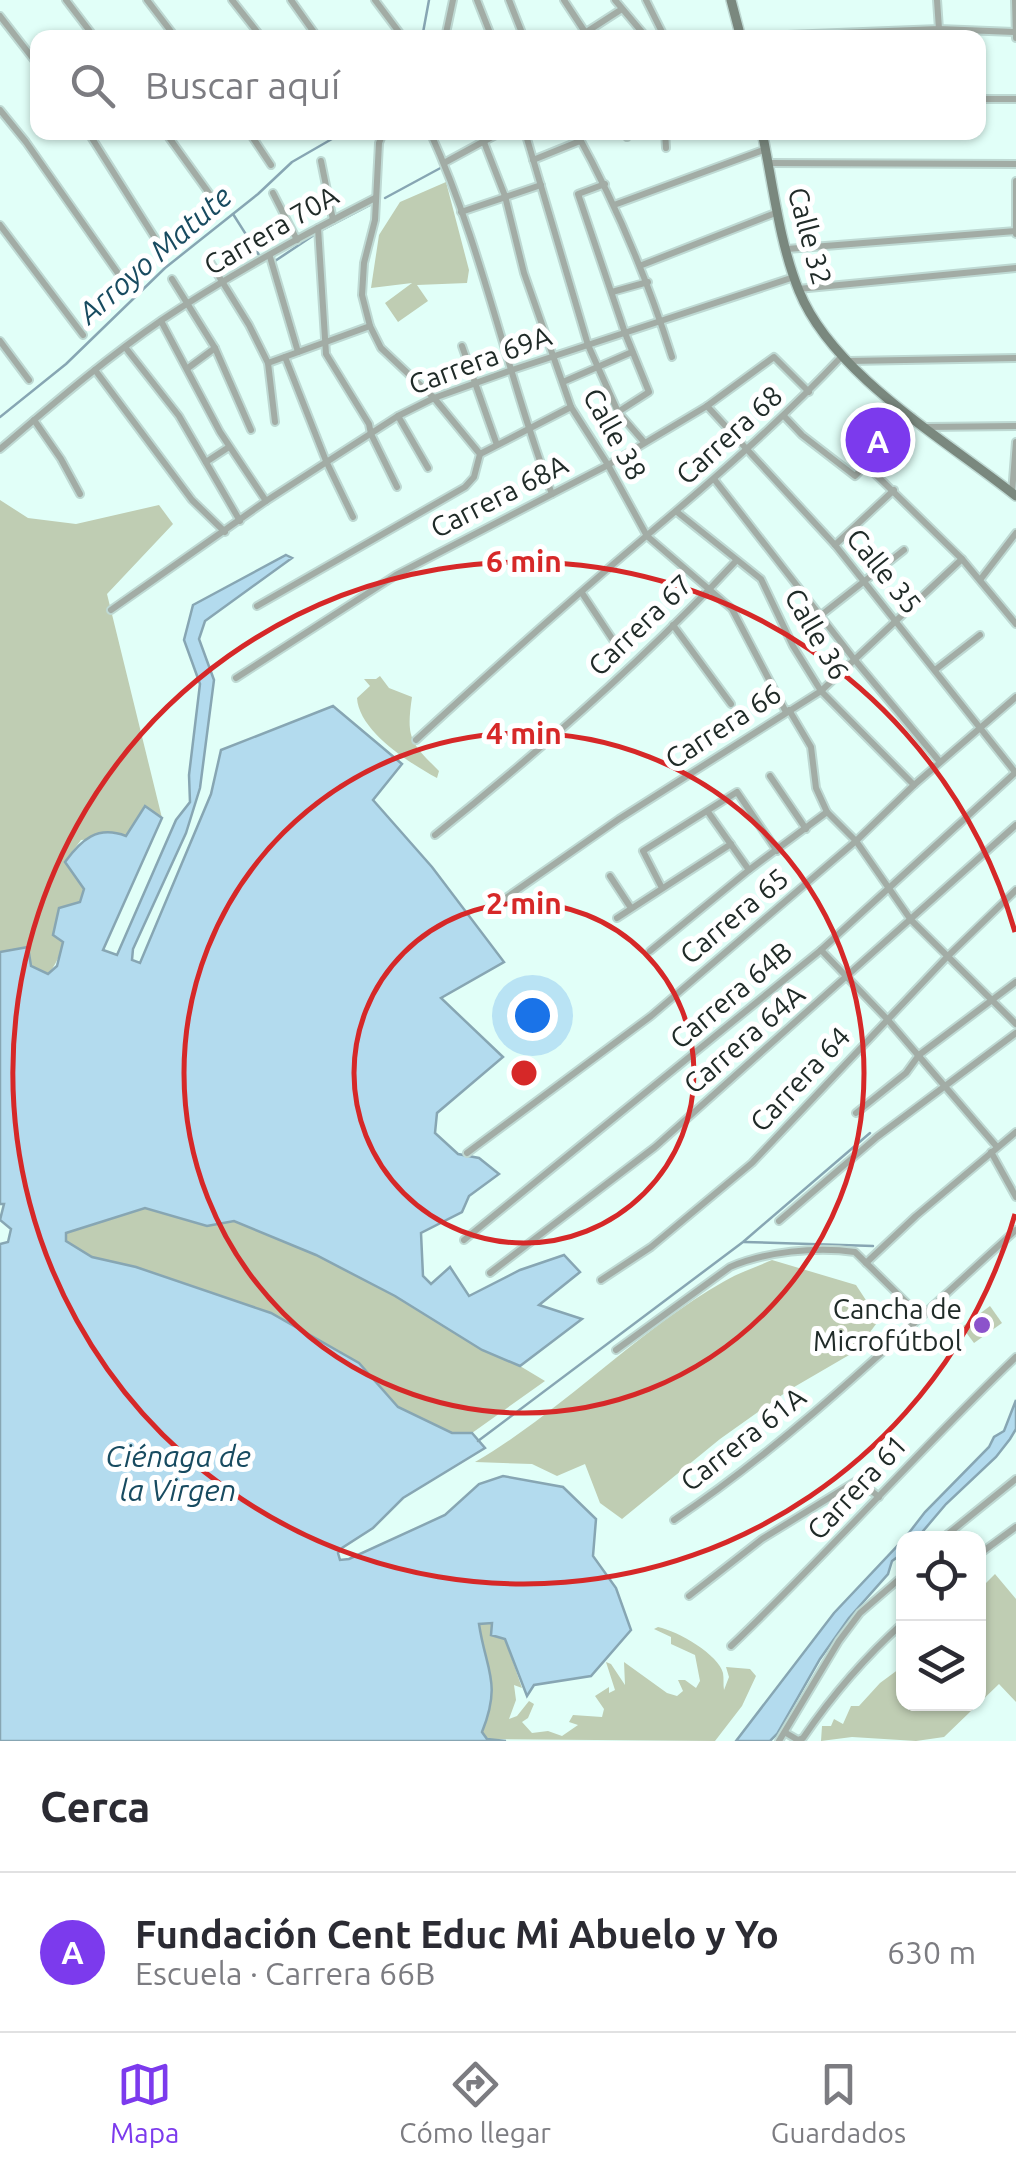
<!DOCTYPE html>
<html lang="es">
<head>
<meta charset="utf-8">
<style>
	body { margin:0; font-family:Ubuntu,sans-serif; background:#f7f7f7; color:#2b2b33 }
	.controls { position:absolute; right:30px; bottom:30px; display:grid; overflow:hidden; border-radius:20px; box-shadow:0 2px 8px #0004 }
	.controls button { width:90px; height:90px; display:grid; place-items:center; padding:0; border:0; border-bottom:2px solid #e1e1e2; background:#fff; color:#2b2b33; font:50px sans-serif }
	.you { position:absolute; left:532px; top:1015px; width:35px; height:35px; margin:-25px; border:8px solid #fff; border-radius:50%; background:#1a73e8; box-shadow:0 0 0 15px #1a73e833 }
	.badge { display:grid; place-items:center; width:65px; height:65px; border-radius:50%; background:#7c3aed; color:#fff; font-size:32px; font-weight:700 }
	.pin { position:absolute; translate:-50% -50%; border:5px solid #fff; box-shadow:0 2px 10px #0006 }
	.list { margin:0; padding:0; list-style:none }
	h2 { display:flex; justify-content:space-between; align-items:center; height:130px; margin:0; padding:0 40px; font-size:42px }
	h2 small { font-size:32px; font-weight:400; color:#7c7c81 }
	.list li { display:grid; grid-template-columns:65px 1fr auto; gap:30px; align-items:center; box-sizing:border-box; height:160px; padding:0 40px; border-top:2px solid #e1e1e2 }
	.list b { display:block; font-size:38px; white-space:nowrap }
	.list p { margin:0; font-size:32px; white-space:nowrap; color:#7c7c81 }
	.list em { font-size:32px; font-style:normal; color:#7c7c81 }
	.icon { flex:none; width:55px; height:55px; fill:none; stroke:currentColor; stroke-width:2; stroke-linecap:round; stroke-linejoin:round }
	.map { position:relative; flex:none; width:1016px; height:1741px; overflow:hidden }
	.search { position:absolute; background:#fff; box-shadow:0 2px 8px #0004; left:30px; right:30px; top:30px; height:110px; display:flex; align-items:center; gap:25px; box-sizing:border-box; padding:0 35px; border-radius:20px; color:#7c7c81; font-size:38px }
	.sheet { height:290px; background:#fff }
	nav { display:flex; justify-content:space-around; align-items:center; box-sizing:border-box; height:140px; border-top:2px solid #e1e1e2; background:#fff; font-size:28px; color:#7c7c81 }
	nav a { display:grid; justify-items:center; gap:5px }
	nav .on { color:#7c3aed }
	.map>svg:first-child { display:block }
	.green { fill:#bfcdb3 }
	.water { fill:#b3dbee; stroke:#87a6b3; stroke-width:2.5 }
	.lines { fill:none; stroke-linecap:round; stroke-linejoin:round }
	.stream { stroke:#87a6b3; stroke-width:2.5 }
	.street-casing { stroke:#bed9d3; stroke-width:10 }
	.secondary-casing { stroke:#bed9d3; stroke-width:12 }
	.street { stroke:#a2aca5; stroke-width:6 }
	.secondary { stroke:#7a887e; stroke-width:9 }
	.ring { fill:none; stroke:#d62828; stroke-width:5 }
	.poi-dot { fill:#8c53cb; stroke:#fff; stroke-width:4 }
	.labels { text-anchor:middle; stroke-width:10; stroke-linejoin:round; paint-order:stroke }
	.street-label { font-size:28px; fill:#202b28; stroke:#fff }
	.poi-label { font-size:28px; fill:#202b28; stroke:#fff; text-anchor:end }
	.water-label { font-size:30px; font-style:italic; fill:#184b60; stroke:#fff }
	.centre { fill:#d62828; stroke:#fff; stroke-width:5 }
	.ring-label { font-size:30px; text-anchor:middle; font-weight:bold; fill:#d62828; stroke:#fff; stroke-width:10; stroke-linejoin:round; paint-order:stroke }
</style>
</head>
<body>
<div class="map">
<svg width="1016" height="1741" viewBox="0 0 1016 1741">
	<rect width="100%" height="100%" fill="#e1fff8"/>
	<g class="green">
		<path d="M 446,182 L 469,270 L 467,283 L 417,285 L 428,301 L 398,322 L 385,303 L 412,283 L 371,288 L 379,235 L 400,202 Z"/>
		<path d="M 0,500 L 28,518 L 76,524 L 159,505 L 173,524 L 107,594 L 162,818 L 144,806 L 126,836 L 81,840 L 65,861 L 85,888 C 78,908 60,963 48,974 L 30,966 L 28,947 L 0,952 Z"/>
		<path d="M 380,676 L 389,688 L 412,697 C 406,738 410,742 439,771 L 437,778 C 409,763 359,731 357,698 L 370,686 L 364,679 L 376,679 Z"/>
		<path d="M 145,1208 L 207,1226 L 234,1221 L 316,1255 L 395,1296 L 482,1350 L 520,1366 L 545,1381 L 472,1433 L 452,1433 L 398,1407 L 359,1363 L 271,1313 L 136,1267 L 92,1257 L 66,1241 L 65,1233 Z"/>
		<path d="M 772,1260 L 856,1285 L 879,1320 L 856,1351 L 789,1390 L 720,1439 L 622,1519 L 600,1503 L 585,1464 L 557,1476 L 532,1464 L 475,1462 C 564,1410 634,1333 723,1282 C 738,1273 756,1267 772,1260 Z"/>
		<path d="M 990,1306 L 1002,1323 L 974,1343 L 962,1327 Z"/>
		<path d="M 995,1574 L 1016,1599 L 1016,1702 L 999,1684 L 944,1737 L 916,1741 L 852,1737 L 821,1741 L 822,1726 L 831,1726 L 834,1719 L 843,1724 L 851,1706 L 859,1706 L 880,1683 L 903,1666 L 904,1704 L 978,1704 L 979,1590 Z"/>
		<path d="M 486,1621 L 492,1623 L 496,1635 L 505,1639 L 522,1688 L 514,1685 L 516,1700 L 509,1719 L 517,1716 L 529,1701 L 534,1704 L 528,1718 L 522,1722 L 532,1733 L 548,1731 L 562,1736 L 578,1725 L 569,1722 L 573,1715 L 602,1717 L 604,1709 L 595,1696 L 609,1687 L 609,1693 L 615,1690 L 606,1662 L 611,1664 L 625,1685 L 624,1662 L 667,1693 L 677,1696 L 683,1691 L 678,1680 L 685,1680 L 696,1688 L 700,1681 L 695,1655 L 671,1644 L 671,1637 L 654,1629 L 658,1627 C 678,1631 719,1655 723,1673 C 724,1679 723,1684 724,1690 L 729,1677 L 726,1667 L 750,1669 L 756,1676 L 742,1706 L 715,1741 L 487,1739 L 482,1732 C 501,1685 487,1670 479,1624 Z"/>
	</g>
	<g class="water">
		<path d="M 286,555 L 292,558 L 205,621 L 199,639 L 214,680 L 200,788 L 186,833 L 133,949 L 132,960 L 140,963 L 211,794 L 221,750 L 333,706 L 402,764 L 373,800 L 432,867 L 504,962 L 441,998 L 503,1057 L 437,1113 L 435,1133 L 458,1154 L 479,1158 L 499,1174 L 469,1196 L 462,1212 L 421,1233 L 423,1276 L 431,1284 L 450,1267 L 469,1296 L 520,1270 L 564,1255 L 580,1272 L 539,1305 L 582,1319 L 520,1366 L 482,1350 L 395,1296 L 316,1255 L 234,1221 L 207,1226 L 145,1208 L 66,1233 L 66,1241 L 92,1257 L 136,1267 L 271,1313 L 359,1363 L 398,1407 L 452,1433 L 472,1433 L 485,1448 L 403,1498 L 373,1528 L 342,1548 L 338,1553 L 340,1560 L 349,1559 L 445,1515 L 479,1484 L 503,1476 L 563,1487 L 596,1519 L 593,1556 L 616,1588 L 631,1630 L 591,1676 L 534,1685 L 527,1696 L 505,1639 L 491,1635 L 492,1623 L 479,1624 C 486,1671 502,1682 482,1732 L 487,1739 L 506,1741 L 0,1741 L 0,1244 L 8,1242 L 11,1229 L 0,1220 L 4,1204 L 0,1204 L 0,952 L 28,947 L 31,966 L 48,974 L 57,966 L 63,942 L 53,935 L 59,908 L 80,902 L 84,889 L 65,862 C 81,840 97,825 126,836 L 145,806 L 162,818 L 103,950 L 117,955 L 176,820 L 190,802 L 189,775 L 200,684 L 184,640 L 193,605 Z"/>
		<path d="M 1016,1400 L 1016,1429 L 1010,1439 L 996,1457 L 946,1504 L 918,1537 L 905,1538 L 925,1512 L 989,1447 L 994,1437 L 1004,1431 Z"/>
		<path d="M 903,1540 L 903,1553 L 892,1561 L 888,1574 L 849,1618 L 820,1659 L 777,1734 L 770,1741 L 736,1741 L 834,1613 Z"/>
	</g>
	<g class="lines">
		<g class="stream">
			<path d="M 422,38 L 429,0"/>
			<path d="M 385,198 L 507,132"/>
			<path d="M 233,214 L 259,255"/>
			<path d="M 322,230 L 372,204"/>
			<path d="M 275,261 L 314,235"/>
			<path d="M 0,417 L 66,364 L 165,268 L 258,194 L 292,162 L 344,132"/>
			<path d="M 744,1242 L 873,1246"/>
			<path d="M 478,1441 L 743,1242 L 870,1133"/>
		</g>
		<defs>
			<g id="street">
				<path d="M 66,0 L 95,38"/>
				<path d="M 147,0 L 176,38"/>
				<path d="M 232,0 L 262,38"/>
				<path d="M 291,0 L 318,38"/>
				<path d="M 375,0 L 402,36"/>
				<path d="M 477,0 L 492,38"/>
				<path d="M 509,0 L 524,38"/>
				<path d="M 564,0 L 589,38"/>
				<path d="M 615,0 L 647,38"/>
				<path d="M 646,0 L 665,38"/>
				<path d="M 937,0 L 939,29"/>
				<path d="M 1015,0 L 1016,38"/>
				<path d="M 0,16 L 38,65"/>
				<path d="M 740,37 L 939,29 L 1014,32"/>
				<path d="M 445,38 L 453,0"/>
				<path d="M 577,38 L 622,9"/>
				<path d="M 978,99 L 1016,99"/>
				<path d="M 0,110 L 26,142 L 129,289"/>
				<path d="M 88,132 L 165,254"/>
				<path d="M 165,132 L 219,207"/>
				<path d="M 249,132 L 271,165"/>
				<path d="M 430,132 C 483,248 507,376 552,494"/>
				<path d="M 480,132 L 505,196 L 524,273 L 571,407 L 608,465 L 647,536 L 732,609 L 786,712"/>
				<path d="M 525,132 L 588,345 L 618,412 L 644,442"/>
				<path d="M 576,132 C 616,204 647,278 672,357"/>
				<path d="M 626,132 L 627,137"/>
				<path d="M 665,132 L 666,148"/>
				<path d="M 533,160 L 580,141"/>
				<path d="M 321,161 L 333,220"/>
				<path d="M 444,163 L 501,132"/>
				<path d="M 768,163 L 1016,164"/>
				<path d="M 605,184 L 578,194 L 625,333 L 649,392 L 618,412"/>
				<path d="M 273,193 L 297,240"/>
				<path d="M 614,205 L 766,149"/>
				<path d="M 461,212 L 541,185"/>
				<path d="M 0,225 L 83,335"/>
				<path d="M 318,228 L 326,354 L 369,424 L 371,434 L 397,487"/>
				<path d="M 1016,234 L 1016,181"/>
				<path d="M 787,249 L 1016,231"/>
				<path d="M 270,257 L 298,352"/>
				<path d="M 210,262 L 249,325 L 268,363 L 275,422"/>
				<path d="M 642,265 L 778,212"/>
				<path d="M 172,279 L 215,348 L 251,430"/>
				<path d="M 798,289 L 1016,268"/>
				<path d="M 612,292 L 648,282"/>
				<path d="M 161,321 L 220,432 L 266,501"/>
				<path d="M 0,341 L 29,380"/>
				<path d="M 462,346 L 497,445"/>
				<path d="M 125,347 L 179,416 L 240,521"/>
				<path d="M 285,357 L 326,461 L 353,517"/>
				<path d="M 849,361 L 1016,358"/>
				<path d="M 268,363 L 370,326"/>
				<path d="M 188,368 L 215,348"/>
				<path d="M 95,370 L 192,500 L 225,532"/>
				<path d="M 563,382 L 632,352"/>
				<path d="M 707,406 L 835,545 L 1015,772"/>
				<path d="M 398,416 L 428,468"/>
				<path d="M 784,416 L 802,435 L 855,476 L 912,417"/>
				<path d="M 34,420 L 61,459 L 80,494"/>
				<path d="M 927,427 L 1016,426"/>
				<path d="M 0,449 C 53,404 105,359 162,320 C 229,275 303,235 375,198"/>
				<path d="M 480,454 L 571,407"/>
				<path d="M 206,462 L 229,447"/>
				<path d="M 867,466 L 962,559 L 1016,624"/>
				<path d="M 714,479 L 854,659 L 940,762"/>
				<path d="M 1012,493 L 1016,442"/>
				<path d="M 677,512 L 761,579 L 793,646 L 821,691 L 914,785"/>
				<path d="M 835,545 L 894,490"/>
				<path d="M 980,580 L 1016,533"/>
				<path d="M 582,593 L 615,643"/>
				<path d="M 257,606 L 465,487 L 474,477 L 480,454 L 434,398 L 381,348 L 370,326 L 362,295 L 364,263 L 375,220 L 379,143 L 383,133"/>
				<path d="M 111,610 L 266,501 L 398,416 L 434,398 L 512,370 L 794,277"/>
				<path d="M 820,616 L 904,550"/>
				<path d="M 673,625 L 731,704"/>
				<path d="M 935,670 L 980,635"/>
				<path d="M 236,678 L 396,575 L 608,465 L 707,406 L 774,357 L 809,392"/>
				<path d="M 789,710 L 811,747 L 816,788 L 827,812 L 856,841 L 911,920 L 1016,1024"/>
				<path d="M 416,740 C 491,671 567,603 645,537 C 713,480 781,421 842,356"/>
				<path d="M 770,776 L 806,829"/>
				<path d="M 708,812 L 749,870"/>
				<path d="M 435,835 C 541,750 643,661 736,561"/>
				<path d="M 610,876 L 631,908"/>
				<path d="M 662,888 L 643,851 L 737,792 L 777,851"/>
				<path d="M 490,909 L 619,819 L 821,691 L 962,559"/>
				<path d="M 617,918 L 731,844"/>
				<path d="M 821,950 L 887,1019 L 997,1147"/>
				<path d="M 650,951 L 749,870 L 827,812"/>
				<path d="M 856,1113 L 906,1073 L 919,1055 L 1016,982"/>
				<path d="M 991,1152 L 1016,1197"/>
				<path d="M 467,1153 L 651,1016 L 856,841 L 914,785 L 1016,697"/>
				<path d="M 779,1221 L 877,1137 L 1016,1033"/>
				<path d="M 464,1240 L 821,950 L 1016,772"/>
				<path d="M 866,1263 L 916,1216 L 1016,1132"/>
				<path d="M 490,1273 L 655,1147 L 1016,825"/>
				<path d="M 601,1280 L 651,1247 L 752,1163 L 946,958 L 1016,890"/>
				<path d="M 616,1350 L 730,1267 C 765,1252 816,1246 855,1252 L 920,1316"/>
				<path d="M 674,1520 C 799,1436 905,1330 1016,1230"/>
				<path d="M 943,1538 L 1016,1479"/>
				<path d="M 978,1555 L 1016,1527"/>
				<path d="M 689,1596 L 762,1539 L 858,1480 L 879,1497"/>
				<path d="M 731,1646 C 829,1553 918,1451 1016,1357"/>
				<path d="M 786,1733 L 798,1740 L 803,1738 C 833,1694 864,1658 904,1622"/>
				<path d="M 779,1741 L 839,1641 L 860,1613 L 904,1575"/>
			</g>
			<g id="secondary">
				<path d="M 731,0 L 741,38"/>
				<path d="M 762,132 C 773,184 779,242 799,291 C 833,375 946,440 1016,496"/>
			</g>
		</defs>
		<use href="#street" class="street-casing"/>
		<use href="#secondary" class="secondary-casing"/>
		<use href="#street" class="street"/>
		<use href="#secondary" class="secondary"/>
	</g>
	<g class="ring">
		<circle cx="524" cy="1073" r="170"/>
		<circle cx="524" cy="1073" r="340"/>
		<path d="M1015 1214A511 511 0 1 1 1015 932"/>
	</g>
	<circle class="poi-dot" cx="982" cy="1325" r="10"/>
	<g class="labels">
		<g class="street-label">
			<text transform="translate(271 230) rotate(-30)" y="10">Carrera 70A</text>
			<text transform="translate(810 236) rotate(75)" y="10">Calle 32</text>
			<text transform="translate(480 360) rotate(-20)" y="10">Carrera 69A</text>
			<text transform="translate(615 434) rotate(61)" y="10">Calle 38</text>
			<text transform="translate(729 435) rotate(-42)" y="10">Carrera 68</text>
			<text transform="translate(499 496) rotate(-27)" y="10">Carrera 68A</text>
			<text transform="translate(884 571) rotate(51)" y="10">Calle 35</text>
			<text transform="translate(640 625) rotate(-44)" y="10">Carrera 67</text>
			<text transform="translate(817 634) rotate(60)" y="10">Calle 36</text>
			<text transform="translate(723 726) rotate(-33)" y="10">Carrera 66</text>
			<text transform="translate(734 916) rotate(-40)" y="10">Carrera 65</text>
			<text transform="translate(731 995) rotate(-40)" y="10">Carrera 64B</text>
			<text transform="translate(744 1039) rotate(-41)" y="10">Carrera 64A</text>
			<text transform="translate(800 1079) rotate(-47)" y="10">Carrera 64</text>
			<text transform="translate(743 1439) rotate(-38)" y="10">Carrera 61A</text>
			<text transform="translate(857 1487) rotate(-47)" y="10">Carrera 61</text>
		</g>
		<g class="poi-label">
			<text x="962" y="1319">Cancha de<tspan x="962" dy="32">Microfútbol</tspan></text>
		</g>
		<g class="water-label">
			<text transform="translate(155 255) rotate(-41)" y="10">Arroyo Matute</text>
			<text x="178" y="1467">Ciénaga de<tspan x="178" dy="34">la Virgen</tspan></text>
		</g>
	</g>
	<circle cx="524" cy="1073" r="15" class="centre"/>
	<g class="ring-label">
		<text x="524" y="572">6 min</text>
		<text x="524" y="744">4 min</text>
		<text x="524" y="914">2 min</text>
	</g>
</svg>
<div class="controls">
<button><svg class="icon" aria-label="locate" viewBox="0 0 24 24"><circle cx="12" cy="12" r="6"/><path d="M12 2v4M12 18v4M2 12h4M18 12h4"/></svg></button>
<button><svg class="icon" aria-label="layers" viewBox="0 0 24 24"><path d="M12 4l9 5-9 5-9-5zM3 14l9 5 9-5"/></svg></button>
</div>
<div class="you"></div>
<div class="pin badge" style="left:878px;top:440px">A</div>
<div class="search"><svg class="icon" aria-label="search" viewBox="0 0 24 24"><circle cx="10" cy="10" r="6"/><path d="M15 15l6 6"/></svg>Buscar aquí</div>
</div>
<section class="sheet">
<h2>Cerca<small></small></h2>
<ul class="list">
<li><span class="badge">A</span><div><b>Fundación Cent Educ Mi Abuelo y Yo</b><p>Escuela · Carrera 66B</p></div><em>630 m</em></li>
</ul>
</section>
<nav>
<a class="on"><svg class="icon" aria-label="map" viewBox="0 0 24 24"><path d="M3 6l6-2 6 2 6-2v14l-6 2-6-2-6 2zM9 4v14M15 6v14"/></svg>Mapa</a>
<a><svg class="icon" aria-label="directions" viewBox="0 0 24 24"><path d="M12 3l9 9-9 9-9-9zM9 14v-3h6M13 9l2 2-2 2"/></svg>Cómo llegar</a>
<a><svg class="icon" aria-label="saved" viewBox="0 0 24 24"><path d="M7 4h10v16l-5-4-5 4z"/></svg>Guardados</a>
</nav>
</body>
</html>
